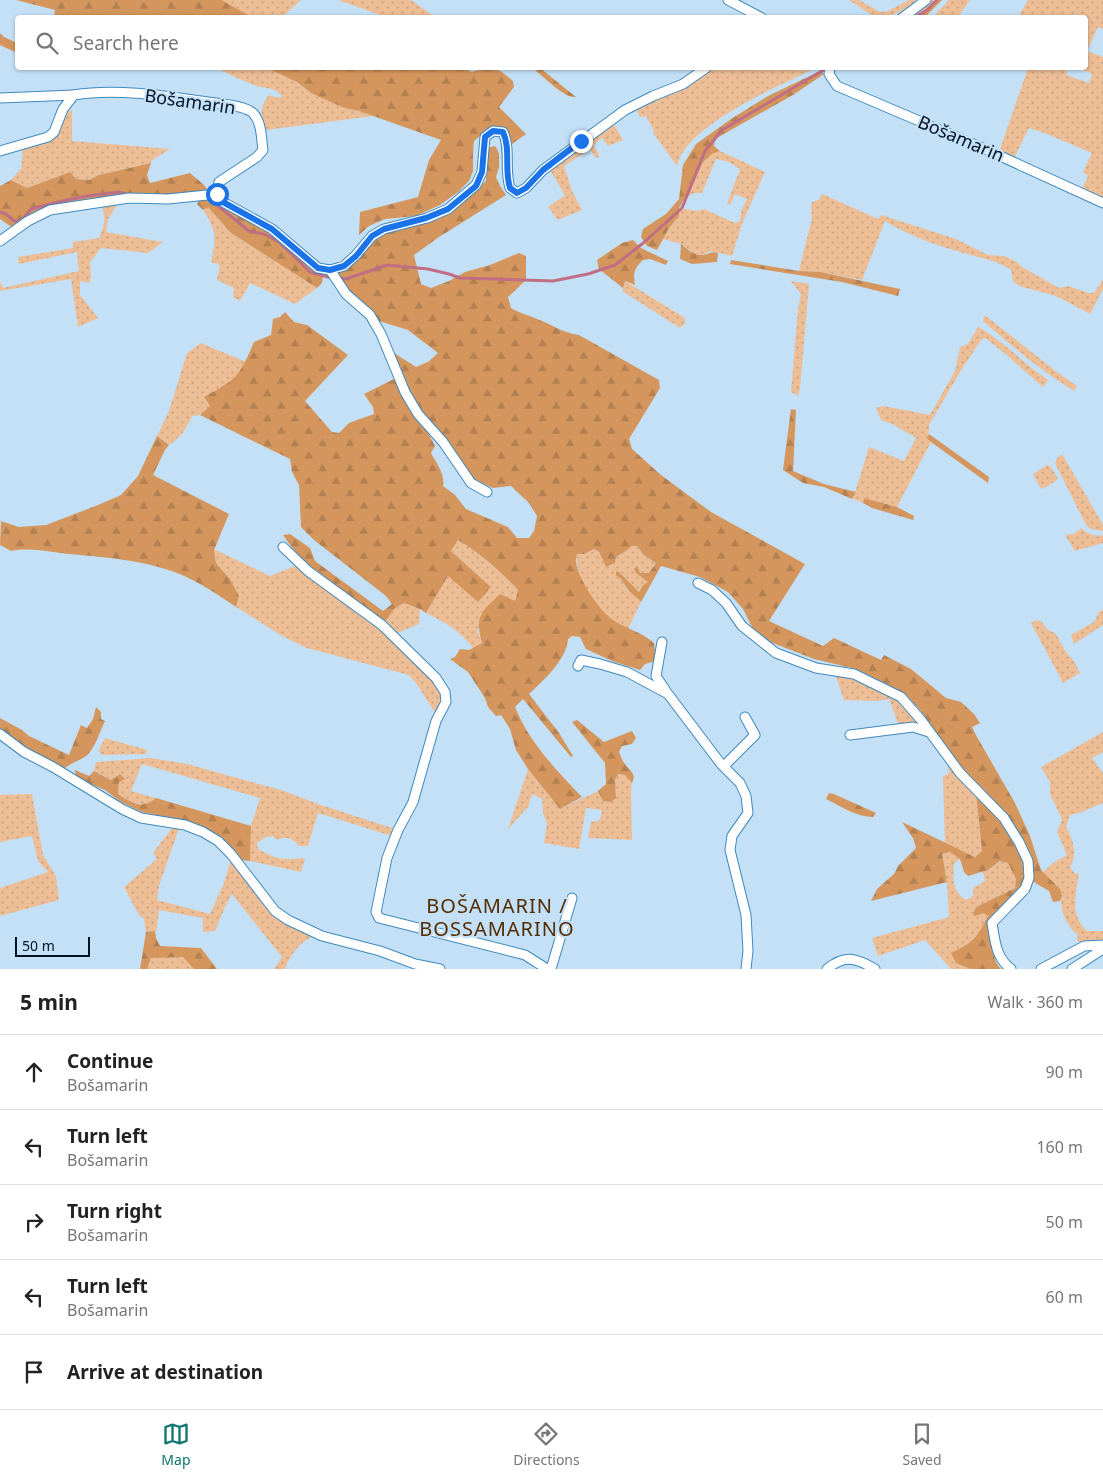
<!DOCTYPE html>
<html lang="en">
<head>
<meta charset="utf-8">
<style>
	body { margin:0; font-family:"Noto Sans",sans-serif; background:#f6f6f6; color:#222 }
	.scale { position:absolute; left:15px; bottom:12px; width:75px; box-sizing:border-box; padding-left:5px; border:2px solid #001121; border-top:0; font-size:14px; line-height:18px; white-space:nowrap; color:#001121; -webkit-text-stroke:4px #c3e0f7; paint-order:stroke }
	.stop { position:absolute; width:15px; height:15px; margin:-11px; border:4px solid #1a73e8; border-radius:50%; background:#fff }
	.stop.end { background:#1a73e8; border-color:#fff; box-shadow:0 1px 5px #0008 }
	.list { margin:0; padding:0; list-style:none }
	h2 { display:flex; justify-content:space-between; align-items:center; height:65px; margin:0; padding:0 20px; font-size:21px }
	h2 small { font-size:16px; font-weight:400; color:#767676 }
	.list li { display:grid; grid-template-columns:32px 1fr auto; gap:15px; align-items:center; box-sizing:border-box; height:75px; padding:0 20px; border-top:1px solid #e0e0e0 }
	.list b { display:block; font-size:19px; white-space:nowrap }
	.list p { margin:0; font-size:16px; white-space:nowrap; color:#767676 }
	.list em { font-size:16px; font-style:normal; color:#767676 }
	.icon { flex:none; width:28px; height:28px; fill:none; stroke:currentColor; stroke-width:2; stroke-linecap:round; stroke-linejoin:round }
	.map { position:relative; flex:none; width:1103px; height:969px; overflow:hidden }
	.search { position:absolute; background:#fff; box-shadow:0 1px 4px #0004; left:15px; right:15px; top:15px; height:55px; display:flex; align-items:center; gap:12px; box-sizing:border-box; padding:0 18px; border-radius:5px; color:#767676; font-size:19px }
	.sheet { height:440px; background:#fff }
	nav { display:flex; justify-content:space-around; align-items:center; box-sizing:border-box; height:70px; border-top:1px solid #e0e0e0; background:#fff; font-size:14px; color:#767676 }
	nav a { display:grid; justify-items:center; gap:2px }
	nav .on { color:#0f766e }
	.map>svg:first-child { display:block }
	.grass { fill:url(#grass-dots) }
	.forest { fill:url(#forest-firs) }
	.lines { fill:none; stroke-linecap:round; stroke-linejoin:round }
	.stream { stroke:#bf6e85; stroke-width:3 }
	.street-casing { stroke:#3e89be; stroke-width:11 }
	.street { stroke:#fff; stroke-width:9 }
	.route { stroke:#1a73e8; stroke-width:6 }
	.labels { text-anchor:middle; stroke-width:4.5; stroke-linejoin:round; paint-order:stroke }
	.street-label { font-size:18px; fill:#001121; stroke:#c3e0f7 }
	.quarter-label { font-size:20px; letter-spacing:1px; fill:#542c00; stroke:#c3e0f7 }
</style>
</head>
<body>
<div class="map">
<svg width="1103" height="969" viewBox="0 0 1103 969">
	<defs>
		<pattern id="grass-dots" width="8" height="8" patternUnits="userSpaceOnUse" patternTransform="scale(1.25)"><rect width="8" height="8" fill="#edbe95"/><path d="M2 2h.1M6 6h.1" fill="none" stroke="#c9a280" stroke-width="1.8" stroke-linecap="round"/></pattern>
		<pattern id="forest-firs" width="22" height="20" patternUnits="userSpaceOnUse" patternTransform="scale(1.25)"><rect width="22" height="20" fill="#d4965d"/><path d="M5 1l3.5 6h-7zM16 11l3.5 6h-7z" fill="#b48051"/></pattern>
	</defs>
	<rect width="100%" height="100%" fill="#c3e0f7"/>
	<g class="grass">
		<path d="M 222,0 L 301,0 L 281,18 L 248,15 Z"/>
		<path d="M 338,0 L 411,0 L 435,17 L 386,17 Z"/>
		<path d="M 849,0 L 859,0 L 880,12 L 888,11 L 909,0 L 916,0 C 906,10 890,18 876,18 Z"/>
		<path d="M 927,0 L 937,0 L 917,17 L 905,18 Z"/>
		<path d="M 949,0 L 970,0 L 958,17 L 933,17 Z"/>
		<path d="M 1028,0 L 1103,0 L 1103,29 L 1098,27 L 1087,51 L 1103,57 L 1103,198 L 1082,189 L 1088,176 L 1083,172 L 1092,153 L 1047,134 L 1029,128 L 1014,158 L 999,152 L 1028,68 L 1060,68 L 1067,71 L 1066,75 L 1089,83 L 1092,74 L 1077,68 L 1086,68 L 1086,18 L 1018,17 Z"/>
		<path d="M 216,68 L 267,68 L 297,82 L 311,93 L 344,108 L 359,111 L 373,116 L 266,130 C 260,116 259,108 269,95 L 278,98 L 282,96 C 275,87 266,89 257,86 C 243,81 229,74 216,68 Z"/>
		<path d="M 709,68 L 816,68 C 781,85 685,125 677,166 L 653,133 L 654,131 L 646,116 L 640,117 L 636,109 Z"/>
		<path d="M 67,111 L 72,111 L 72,141 L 170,149 L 152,160 L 151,163 L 99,175 L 89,180 L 76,179 L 70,172 L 27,188 L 11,180 L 21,169 L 23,148 C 49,139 58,140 67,111 Z"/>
		<path d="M 613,123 L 623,140 L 608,146 L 602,138 L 593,145 L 598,152 L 599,157 L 596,158 L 590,149 L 564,166 L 572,191 L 582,210 L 558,220 L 548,207 L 565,195 L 547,165 Z"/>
		<path d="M 720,151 L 765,172 L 742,224 L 732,256 L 711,251 L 702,255 L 695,254 L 681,244 L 663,239 C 668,228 679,219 679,208 L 698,211 L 704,209 L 735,223 L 740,221 L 741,211 L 747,199 L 735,194 L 730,205 L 727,204 L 740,169 L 729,162 L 716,159 L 702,193 L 694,193 L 685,198 L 693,184 L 703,162 L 712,154 Z"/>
		<path d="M 822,194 L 878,219 L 881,215 L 956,239 L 988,255 L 1004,256 L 1017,262 L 1022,267 L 1059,288 L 1068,286 L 1089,293 L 1094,293 L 1103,280 L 1103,289 L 1090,314 L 1056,296 L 1019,286 L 1013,281 L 1011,269 C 1003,266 995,261 986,259 C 951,250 916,240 885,221 L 862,280 L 820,272 L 799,271 L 812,218 L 811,208 L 812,202 L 819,200 Z"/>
		<path d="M 118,203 L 108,219 L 106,232 L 163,242 L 148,253 L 101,248 L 90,262 L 91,275 L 90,283 L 80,281 L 80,295 L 98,318 L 78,327 L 71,279 L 0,291 L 0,282 L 3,288 L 79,271 L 77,252 L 19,264 L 18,257 L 73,248 L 73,242 L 99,238 C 104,227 107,218 101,205 Z"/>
		<path d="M 207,206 L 231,233 L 317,288 L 295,304 L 250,283 L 240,301 L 233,297 L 234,288 L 217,280 L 220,265 L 211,262 C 216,239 217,230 203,210 Z"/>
		<path d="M 625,281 L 685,318 L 685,323 L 680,328 L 622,291 Z"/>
		<path d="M 791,281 L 809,284 L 800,388 L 798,396 L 791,392 L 798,309 L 801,294 Z"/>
		<path d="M 984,316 L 987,317 L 1057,372 L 1077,386 L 1074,391 C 1041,371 1012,346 983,321 Z"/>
		<path d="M 978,327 C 1004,341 1024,364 1048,380 L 1043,387 C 1024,371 1006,353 985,338 L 981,340 L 960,372 L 929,425 L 928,438 L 931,442 L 897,507 L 864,499 L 863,503 L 853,499 L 869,447 L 904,461 L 916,438 L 892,424 L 881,420 L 876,408 L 883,406 L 930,415 L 955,371 L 960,347 L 968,344 Z"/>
		<path d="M 201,343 L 246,362 C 233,384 225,386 204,397 L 210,406 L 200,415 L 192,416 C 186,429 181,437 169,445 L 157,436 L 169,411 L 187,353 Z"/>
		<path d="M 1062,454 L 1103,525 L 1103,531 L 1091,529 L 1086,525 L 1055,463 L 1057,458 Z"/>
		<path d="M 1047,465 L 1051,467 L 1058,479 L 1048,486 L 1041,489 L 1033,474 Z"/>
		<path d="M 1082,528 C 1087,534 1095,537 1103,535 L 1103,543 L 1075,551 L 1065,535 L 1074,534 Z"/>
		<path d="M 458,539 C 481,554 499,570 518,590 L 515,601 L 477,629 L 482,643 L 473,648 C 461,631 444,622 426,613 L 448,576 L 491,587 L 451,551 Z"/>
		<path d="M 632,546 L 637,546 L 644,555 L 656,563 L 649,573 L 640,573 L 634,568 L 648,582 L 643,585 L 639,592 L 620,573 L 619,576 L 627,590 L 636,596 L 641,602 L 628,629 C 623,626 616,623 611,619 C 596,607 573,574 577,554 L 584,554 L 594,549 L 599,552 L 606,567 L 615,563 L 616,557 L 626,551 Z"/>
		<path d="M 214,549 L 270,576 L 295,566 L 368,618 L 434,680 C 444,695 445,698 436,714 L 416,683 L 409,675 L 307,648 L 282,636 L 236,607 L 239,596 L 230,579 L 216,563 Z"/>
		<path d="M 404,603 L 420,609 L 419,624 L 395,634 L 384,623 L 395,608 Z"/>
		<path d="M 1103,610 L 1103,625 L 1074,644 L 1071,635 L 1094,622 L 1099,612 Z"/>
		<path d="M 1035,620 L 1041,621 L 1047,629 L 1056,634 L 1066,652 L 1074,661 L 1080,673 L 1063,683 L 1030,621 L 1032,623 Z"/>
		<path d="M 835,674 C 859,680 884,688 903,704 C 909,709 914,716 919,722 L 917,724 L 899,726 L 889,699 L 876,701 L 844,700 Z"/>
		<path d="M 1103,732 L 1103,752 L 1092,758 L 1103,773 L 1103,803 L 1079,813 L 1070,815 L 1066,826 C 1073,840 1078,853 1070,867 L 1075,874 L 1079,873 C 1076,896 1069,913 1087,931 L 1103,931 L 1103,940 L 1081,943 L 1077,941 L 1078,935 C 1068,929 1058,906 1062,896 L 1060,890 L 1043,872 L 1053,863 L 1067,855 L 1057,832 L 1062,819 L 1050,794 L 1050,782 L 1041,767 Z"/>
		<path d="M 105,738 L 147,750 L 146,754 L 105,755 L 100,754 L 99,750 Z"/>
		<path d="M 151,758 L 187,764 L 284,791 L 318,804 L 392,828 L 392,836 L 318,813 L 308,846 L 299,846 C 292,838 287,836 277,840 L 273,836 L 266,837 L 257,843 L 258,849 C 277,860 284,860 305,858 L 301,872 L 250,861 L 251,826 L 260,798 L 142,764 L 131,791 L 156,798 C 141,810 132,803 118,794 L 119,774 L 112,780 L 94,771 L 96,762 Z"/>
		<path d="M 948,765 L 976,794 L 982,851 L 976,857 L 945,844 L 943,776 L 949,774 Z"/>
		<path d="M 528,769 L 560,809 L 598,791 L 603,801 L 616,798 L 615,780 L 618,774 L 625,775 L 632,783 L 631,791 L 632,840 L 588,838 L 591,822 L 600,820 L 602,810 L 586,808 L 579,849 L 544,843 L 547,824 L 543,813 L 542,799 L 532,794 L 528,807 L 508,829 Z"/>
		<path d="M 32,794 L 43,855 L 56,876 L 59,900 L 0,916 L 0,888 L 48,872 L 38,861 L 32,836 L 0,842 L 0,795 Z"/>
		<path d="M 172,828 L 179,828 L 159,886 L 157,900 L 210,914 L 224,883 L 231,859 L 273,915 L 314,935 C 299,944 291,953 285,969 L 274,969 L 282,957 L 232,894 L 225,907 L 215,931 L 203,932 L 203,918 L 159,910 L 156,933 L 155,931 L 146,932 L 144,919 L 139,915 L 124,887 L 157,859 L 153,853 Z"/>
		<path d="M 950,852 L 960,859 L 954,864 C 953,879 952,891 966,900 L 973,896 L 973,888 L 985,881 L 983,872 L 988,870 L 1001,861 L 1008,863 L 1016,879 L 1015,888 L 976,907 L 988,916 L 981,930 L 956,963 L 970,969 L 951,969 L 925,940 L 878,956 L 872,938 L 949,917 L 947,882 L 941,854 Z"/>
		<path d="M 163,957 L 183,957 L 194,969 L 147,969 L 151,958 Z"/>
	</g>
	<g class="forest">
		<path d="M 16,0 L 222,0 L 248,15 L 270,17 L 54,17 L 55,10 Z"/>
		<path d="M 937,0 L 942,0 L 925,17 L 917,17 Z"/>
		<path d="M 0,33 L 4,37 L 17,43 L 17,53 L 0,45 Z"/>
		<path d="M 267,68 L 465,68 L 472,72 C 494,64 496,67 513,81 L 514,87 L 499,107 L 526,134 L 512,144 L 508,135 L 486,131 L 474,141 L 473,154 L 473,171 L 469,181 L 458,192 L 440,205 L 416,216 L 385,219 L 369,226 L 359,235 L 360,212 L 418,197 L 429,160 L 441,140 L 359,111 L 344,108 L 311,93 L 297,82 Z"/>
		<path d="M 532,68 L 540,68 L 576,97 C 564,99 543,75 532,68 Z"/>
		<path d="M 818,72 L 822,72 L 824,74 L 793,95 L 715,139 L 714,146 L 720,151 L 712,154 L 703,162 L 693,184 L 679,208 L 679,215 L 668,230 L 657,250 L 647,246 L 641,237 L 643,229 L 666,214 L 679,199 L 683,165 L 696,144 L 731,119 L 768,96 Z"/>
		<path d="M 494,146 L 496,147 L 499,154 L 499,167 L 496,177 L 500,186 L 506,195 L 439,237 L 414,255 L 421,284 L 431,288 L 449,281 L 465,272 L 490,265 L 519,253 L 526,256 L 526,280 L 508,297 L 511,308 C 519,313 528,315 537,319 C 551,324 563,333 579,335 L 659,380 L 660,388 L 629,439 L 632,449 L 661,475 L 711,512 L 805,564 L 769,621 L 823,646 L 834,638 L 881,660 L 884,655 L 911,669 L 946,698 L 961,702 L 974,714 L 980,723 L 972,727 L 977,737 L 1015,803 L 1030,836 L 1041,870 L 1060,889 L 1062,896 L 1060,901 L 1053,902 L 1049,891 L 1032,881 L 1032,862 L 1025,843 L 990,797 L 959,767 L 920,710 L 910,699 L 891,686 L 856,669 L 814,659 L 765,640 L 754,631 L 743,609 L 728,592 L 700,577 L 661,566 L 641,602 C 637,597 633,595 629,591 C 624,586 623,579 616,575 L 616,571 L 620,573 L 639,592 L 643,585 L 648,582 L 636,573 L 634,569 L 637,566 L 640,573 L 649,573 L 656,563 L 644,555 L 637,546 L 632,546 L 626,551 L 616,557 L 615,563 L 606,567 L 599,552 L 594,549 L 584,554 L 577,554 C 577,557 575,559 576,562 C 577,577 600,612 613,620 C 626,629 642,632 654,643 L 656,661 L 645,664 L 640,670 L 612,661 L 586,649 L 580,637 L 572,636 L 568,639 C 567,659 543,681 529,694 L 559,733 L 573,756 L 571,757 L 523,699 L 515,707 C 529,742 556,770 582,797 L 560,809 L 528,769 L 516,750 L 510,729 L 501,715 L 496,716 L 488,707 L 485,698 L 468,672 L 450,659 L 455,657 L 460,649 L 469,650 L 482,643 C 474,616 482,611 500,594 L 515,601 L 518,590 C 499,570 481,554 458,540 L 451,551 L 491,587 L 478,602 L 448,576 L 426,613 L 420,609 L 404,603 L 395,608 L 384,623 C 349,597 307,572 283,535 L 290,534 L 310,548 L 315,561 L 383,611 L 392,604 L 386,596 L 314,540 L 301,527 L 299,485 L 292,472 L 290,459 L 200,415 L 210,406 L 204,397 C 237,379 239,377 254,342 L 271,335 L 273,319 L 280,317 L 285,312 L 294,322 L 307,325 L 348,355 L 305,401 L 332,432 L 339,433 L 349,423 L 374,414 L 373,407 L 364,394 L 396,378 L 426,429 L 435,446 L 431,453 C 437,464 445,474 443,486 L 455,495 L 466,509 L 508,527 L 517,538 L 529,538 L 534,531 L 537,516 L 529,503 L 511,486 L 493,488 L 477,481 L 469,474 L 419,413 L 407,387 L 400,366 L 391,351 L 416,367 L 428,362 L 438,353 L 408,330 L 379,321 L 337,283 L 333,276 L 376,235 L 437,220 L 466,200 L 486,181 L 486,155 L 488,148 Z"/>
		<path d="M 151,163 L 147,175 L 150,183 L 190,173 L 204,185 L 209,192 L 195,197 L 193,202 L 182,196 L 50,209 L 13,228 L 0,219 L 0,186 L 11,180 L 27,188 L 70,172 L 76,179 L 89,180 L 99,175 Z"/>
		<path d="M 211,195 L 215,200 L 227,210 L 274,234 L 298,258 L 323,275 L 322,283 L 317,288 L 231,233 L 208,207 L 203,210 L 197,204 L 199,200 Z"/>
		<path d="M 633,240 L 641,248 L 668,261 L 666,265 L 650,259 L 643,260 C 634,268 633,274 635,285 L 625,281 L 623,288 L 599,269 L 597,260 L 622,243 Z"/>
		<path d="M 681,244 C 687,249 694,256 703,255 C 711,254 709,251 718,253 L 717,262 L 692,264 L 680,259 Z"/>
		<path d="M 731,260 L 799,271 L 820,272 L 900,289 L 898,296 L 842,282 L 730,264 Z"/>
		<path d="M 791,409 L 796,410 L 793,471 L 824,484 L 856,492 L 852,499 L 824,487 L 803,483 L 783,470 Z"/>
		<path d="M 929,434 L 989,477 L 988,483 L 931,442 L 927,438 Z"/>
		<path d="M 157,436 L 169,445 L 165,450 L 153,475 L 229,514 L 214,550 L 216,563 L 230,579 L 239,596 L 236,607 C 224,599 213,591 200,584 C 161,561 113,558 69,554 C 51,552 29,547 11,551 L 0,545 L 1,521 L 19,527 L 46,525 L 98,505 L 121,495 L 138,476 Z"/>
		<path d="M 864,498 L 897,507 L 914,516 L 913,520 L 872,508 L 863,503 Z"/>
		<path d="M 96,707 L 101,712 L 101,719 L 105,721 C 100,731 95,749 86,756 C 79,761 73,762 65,768 L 22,748 L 0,729 L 0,718 L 22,730 L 29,736 L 69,755 L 81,725 L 87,728 L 93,719 Z"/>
		<path d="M 577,720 L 604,742 L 632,731 L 636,738 L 632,744 L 622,746 L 619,752 C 621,756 622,761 625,764 C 630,771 637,774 632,783 L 625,775 L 618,774 L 615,780 L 616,798 L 611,802 L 603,801 L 598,791 L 606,784 L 605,763 L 572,722 Z"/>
		<path d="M 75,770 L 89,776 L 94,771 L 111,780 L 120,774 L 125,779 L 119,782 L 118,794 C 132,803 141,810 156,798 L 251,826 L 250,861 L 241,860 L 181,820 L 142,812 L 121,802 L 105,790 L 76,778 Z"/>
		<path d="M 829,793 L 834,794 L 876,813 L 873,817 C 857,817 840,806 826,799 Z"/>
		<path d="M 976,794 C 993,811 1020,838 1025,863 C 1030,888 1003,903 993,922 C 988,931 990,943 993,952 C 995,960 996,964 1001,969 L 970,969 L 956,963 L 951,953 C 974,942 976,939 988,916 L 983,913 L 975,916 L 973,915 L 976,907 L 1015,888 L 1016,879 L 1008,863 L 1000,861 L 988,870 L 968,876 L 964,872 L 960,859 L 950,852 L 942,854 L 947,882 L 871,901 L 877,889 L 894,874 L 898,866 L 916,848 L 913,838 L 902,822 L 975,857 L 982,851 Z"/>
		<path d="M 155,931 L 156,938 L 160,946 L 201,948 L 217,969 L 194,969 L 183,957 L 151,958 L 147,969 L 140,969 L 146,932 Z"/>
	</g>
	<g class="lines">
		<g class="stream">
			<path d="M 914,18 L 927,10 L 937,0"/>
			<path d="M 163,195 L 177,194"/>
			<path d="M 207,197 L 249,231 L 264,234 L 279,242 L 310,272 L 328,277 L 346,279 L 387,265 L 428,269 L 449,274 L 460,278 L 553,281 L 588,274 L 615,265 L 642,244 L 682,208 L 705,151 L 722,130 L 827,68"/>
			<path d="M 0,212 L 6,214 L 14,221 L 21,221 L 31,209 L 58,202 L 87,196 L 119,192 L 130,195"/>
		</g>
		<defs>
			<g id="street">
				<path d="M 728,0 L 762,18"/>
				<path d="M 902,18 L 926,0"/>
				<path d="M 830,68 L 829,74 L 837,86 L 985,149 L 1103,203"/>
				<path d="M 0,98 L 74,95"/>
				<path d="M 0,151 L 48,137 L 54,132 L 63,109 L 74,95 C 116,88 166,96 208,102 C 220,104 244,105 253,113 C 262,123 261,137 263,150 L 257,157 L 219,182 L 217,194 L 223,202 L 272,229 L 318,268 L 330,270 L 344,266 L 356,255 L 372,236 L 384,229 L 427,218 L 448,209 L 476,185 L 482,172 L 485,137 L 493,131 L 503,132 C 511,150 504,168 510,188 L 517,193 L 526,188 L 543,170 L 625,110 L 653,96 L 683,84 L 706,68"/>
				<path d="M 0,241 L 28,221 L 50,210 L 129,198 L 168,199 L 217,194"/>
				<path d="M 330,270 L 346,294 L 370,315 L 381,334 L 405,392 L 418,414 L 443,442 L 471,483 L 487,492"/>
				<path d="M 283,547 L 308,571 L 382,625 L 436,678 L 445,692 L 446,702 L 436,721 L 413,802 L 398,830 L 387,858 L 376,912 L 379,918 L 525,955 L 547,969"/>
				<path d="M 698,583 L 712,590 L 726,603 L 742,626 L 776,653 L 816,668 L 854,674 L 901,697 L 921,720 L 960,773 L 1004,818 L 1019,842 L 1028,861 L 1029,878 L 1025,889 L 992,923 C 995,941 996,958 1011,969"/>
				<path d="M 662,642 L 656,676 L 666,691"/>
				<path d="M 578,666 L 581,660 L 600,664 L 627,672 L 668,694 L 721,764 L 740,783 L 746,796 L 748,813 L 732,836 L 730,850 L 746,915 L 748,951 L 746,969"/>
				<path d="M 0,734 L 24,752 L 53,767 L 122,809 L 141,818 L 185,825 L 203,832 L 218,841 L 231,854 L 275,911 L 288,920 L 322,936 L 380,951 L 415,964 L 440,969"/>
				<path d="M 850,735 L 913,727 L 929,732"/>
				<path d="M 724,766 L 755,735 L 745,717"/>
				<path d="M 551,969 L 572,898"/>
				<path d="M 827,969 C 845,954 856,958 875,969"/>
				<path d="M 1041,969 L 1084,946 L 1103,945"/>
				<path d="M 1072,969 L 1103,949"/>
			</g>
		</defs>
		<use href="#street" class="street-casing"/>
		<use href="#street" class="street"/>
	</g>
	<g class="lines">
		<path class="route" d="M 217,194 L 223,202 L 272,229 L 318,268 L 330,270 L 344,266 L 356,256 L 372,236 L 384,229 L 426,218 L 448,209 L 476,186 L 482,172 L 485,137 L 493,131 L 503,132 C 511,150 504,169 510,188 L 517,193 L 526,188 L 543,170 L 581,141"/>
	</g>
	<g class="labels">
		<g class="street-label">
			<text transform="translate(190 102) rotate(8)" y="6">Bošamarin</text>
			<text transform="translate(961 139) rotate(23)" y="6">Bošamarin</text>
		</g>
		<g class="quarter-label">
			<text x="497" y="913">BOŠAMARIN /<tspan x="497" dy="23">BOSSAMARINO</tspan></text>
		</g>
	</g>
</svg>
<div class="scale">50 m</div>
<div class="stop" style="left:217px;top:194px"></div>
<div class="stop end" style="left:581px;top:141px"></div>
<div class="search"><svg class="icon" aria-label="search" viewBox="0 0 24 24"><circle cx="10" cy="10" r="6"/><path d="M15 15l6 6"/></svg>Search here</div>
</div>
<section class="sheet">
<h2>5 min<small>Walk · 360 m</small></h2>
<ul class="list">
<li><svg class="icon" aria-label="ahead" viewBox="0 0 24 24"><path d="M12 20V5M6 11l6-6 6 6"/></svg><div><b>Continue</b><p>Bošamarin</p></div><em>90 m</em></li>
<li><svg class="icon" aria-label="left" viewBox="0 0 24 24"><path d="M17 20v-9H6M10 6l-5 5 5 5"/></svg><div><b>Turn left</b><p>Bošamarin</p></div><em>160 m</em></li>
<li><svg class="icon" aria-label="right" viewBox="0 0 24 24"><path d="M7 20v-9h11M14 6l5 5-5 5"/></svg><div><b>Turn right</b><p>Bošamarin</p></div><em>50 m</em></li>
<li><svg class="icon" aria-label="left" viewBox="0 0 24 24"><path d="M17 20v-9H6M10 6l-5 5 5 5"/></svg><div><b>Turn left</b><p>Bošamarin</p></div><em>60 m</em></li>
<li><svg class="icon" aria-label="arrive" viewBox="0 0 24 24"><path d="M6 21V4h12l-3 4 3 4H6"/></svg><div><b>Arrive at destination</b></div></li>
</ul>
</section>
<nav>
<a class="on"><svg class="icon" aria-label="map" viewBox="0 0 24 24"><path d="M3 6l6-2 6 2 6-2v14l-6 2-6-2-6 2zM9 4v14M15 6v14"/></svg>Map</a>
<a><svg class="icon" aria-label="directions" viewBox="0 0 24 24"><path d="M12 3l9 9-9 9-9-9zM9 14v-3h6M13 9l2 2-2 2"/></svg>Directions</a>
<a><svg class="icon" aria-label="saved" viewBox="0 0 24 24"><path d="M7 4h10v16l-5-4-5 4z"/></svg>Saved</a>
</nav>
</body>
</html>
